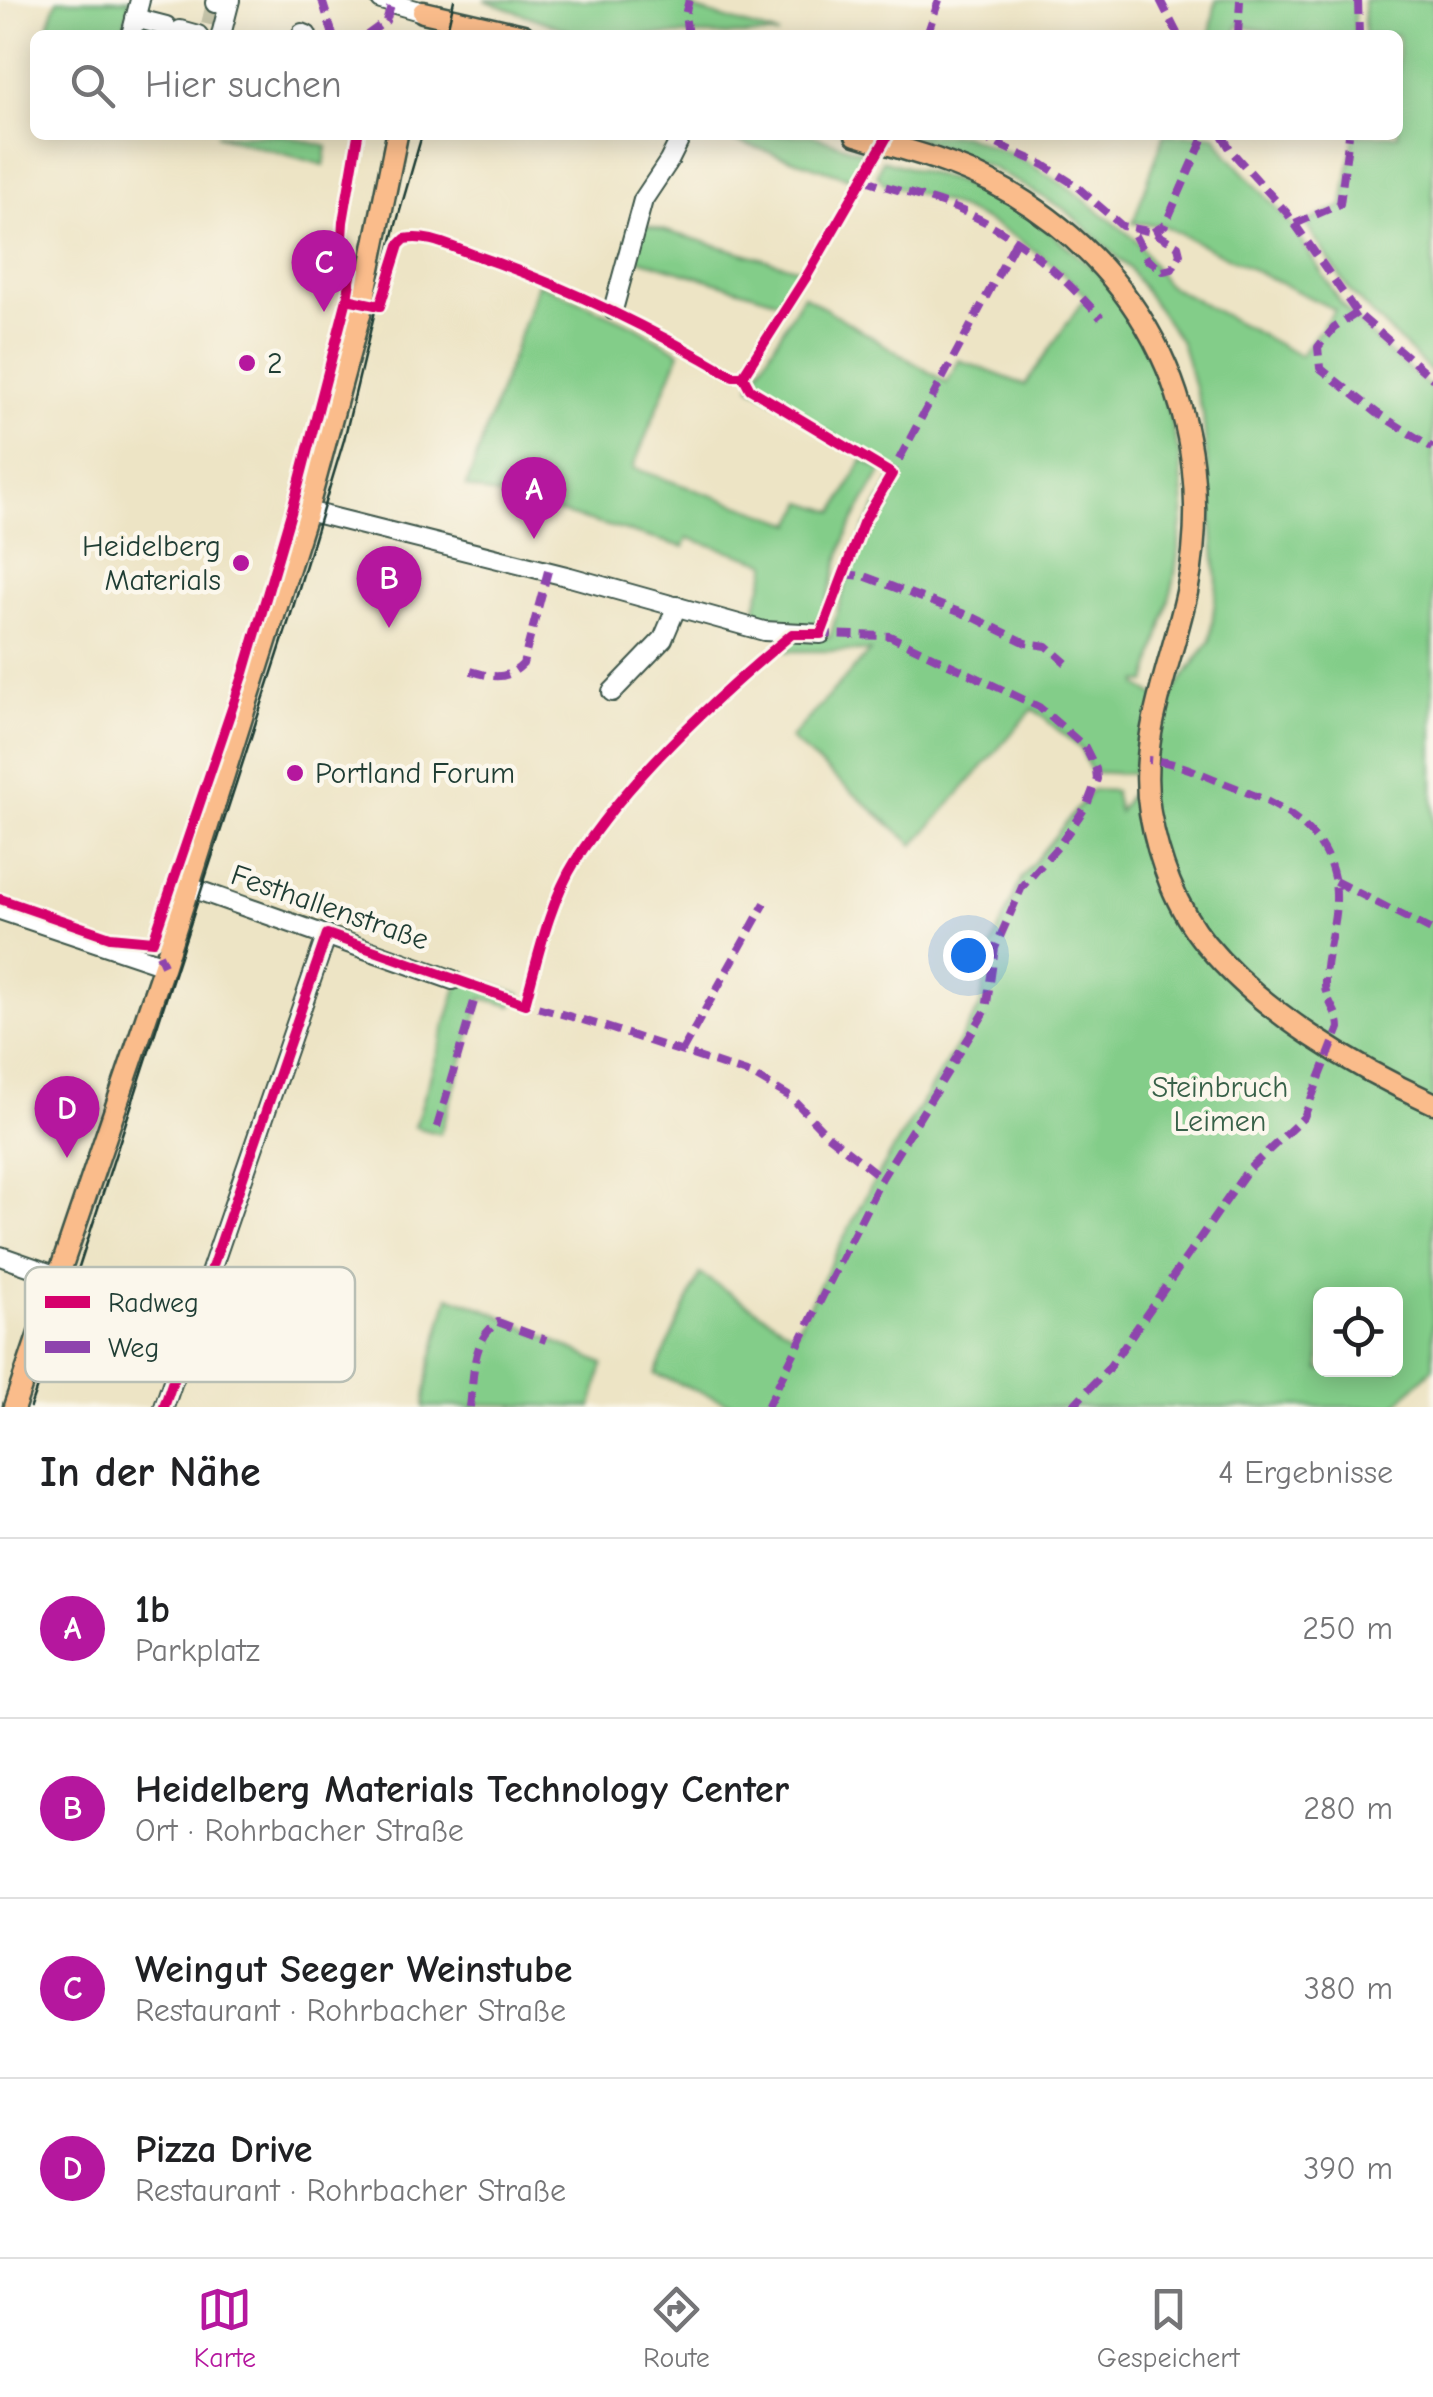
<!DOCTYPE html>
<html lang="de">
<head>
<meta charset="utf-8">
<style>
	body { margin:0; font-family:"Comic Neue",sans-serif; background:#f2f2f2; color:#202124 }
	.controls { position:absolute; right:30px; bottom:30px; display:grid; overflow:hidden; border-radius:15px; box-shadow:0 5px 25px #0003 }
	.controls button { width:90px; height:90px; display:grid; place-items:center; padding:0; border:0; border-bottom:2px solid #e0e0e0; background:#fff; color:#202124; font:50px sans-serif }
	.you { position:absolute; left:968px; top:955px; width:35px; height:35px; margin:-25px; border:8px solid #fff; border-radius:50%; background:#1a73e8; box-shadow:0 0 0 15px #1a73e833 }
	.badge { display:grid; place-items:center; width:65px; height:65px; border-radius:50%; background:#b5179e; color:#fff; font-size:32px; font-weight:700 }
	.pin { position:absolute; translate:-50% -82px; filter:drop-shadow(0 2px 5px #0008) }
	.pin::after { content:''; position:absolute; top:52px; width:35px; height:30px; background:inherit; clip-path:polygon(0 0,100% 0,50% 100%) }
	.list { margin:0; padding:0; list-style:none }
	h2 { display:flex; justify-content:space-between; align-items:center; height:130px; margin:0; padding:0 40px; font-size:42px }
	h2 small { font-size:32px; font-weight:400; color:#757577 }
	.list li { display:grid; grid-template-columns:65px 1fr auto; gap:30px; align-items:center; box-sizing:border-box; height:180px; padding:0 40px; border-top:2px solid #e0e0e0 }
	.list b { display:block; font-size:38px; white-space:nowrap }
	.list p { margin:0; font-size:32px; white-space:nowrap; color:#757577 }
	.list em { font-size:32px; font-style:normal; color:#757577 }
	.icon { flex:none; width:55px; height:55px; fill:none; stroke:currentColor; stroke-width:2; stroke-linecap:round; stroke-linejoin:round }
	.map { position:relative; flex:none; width:1433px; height:1407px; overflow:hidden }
	.search { position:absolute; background:#fff; box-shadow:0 5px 25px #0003; left:30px; right:30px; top:30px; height:110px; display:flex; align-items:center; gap:25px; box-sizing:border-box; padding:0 35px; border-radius:15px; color:#757577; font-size:38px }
	.sheet { height:850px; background:#fff }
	nav { display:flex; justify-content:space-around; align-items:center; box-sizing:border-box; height:140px; border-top:2px solid #e0e0e0; background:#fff; font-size:28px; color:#757577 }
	nav a { display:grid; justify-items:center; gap:5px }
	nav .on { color:#b5179e }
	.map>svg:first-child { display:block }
	.green { fill:#83cd89; stroke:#51855e; stroke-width:2.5; fill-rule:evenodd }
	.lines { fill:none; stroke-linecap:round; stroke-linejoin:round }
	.minor-tunnel { stroke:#c4c3a8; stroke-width:18; stroke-dasharray:18 9; stroke-linecap:butt }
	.minor-casing { stroke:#3e564a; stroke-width:22 }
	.major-casing { stroke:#3e564a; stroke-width:25 }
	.minor { stroke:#fff; stroke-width:18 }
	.major { stroke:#fabc8b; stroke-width:20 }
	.tram { stroke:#1f3d34; stroke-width:2.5 }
	.quiet { stroke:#8e44ad; stroke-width:8; stroke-dasharray:15 8; stroke-linecap:butt }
	.cycleway-casing { stroke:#fbf7ec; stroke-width:16 }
	.cycleway { stroke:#d6006c; stroke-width:10 }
	.poi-dot { fill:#b5179e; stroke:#fbf7ec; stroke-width:4 }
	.labels { text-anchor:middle; stroke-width:9; stroke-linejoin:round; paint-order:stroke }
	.poi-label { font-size:30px; fill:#1f3d34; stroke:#fbf7ec; text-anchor:start }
	.street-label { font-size:30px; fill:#1f3d34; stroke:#fbf7ec }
	.park-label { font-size:30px; fill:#386149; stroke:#fbf7ec }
	.key { fill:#fbf7ec; stroke:#b9bfb5; stroke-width:2.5 }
	.key-label { font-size:28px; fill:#1f3d34 }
</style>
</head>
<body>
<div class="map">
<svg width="1433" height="1407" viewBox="0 0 1433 1407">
	<rect width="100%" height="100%" fill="#fbf7ec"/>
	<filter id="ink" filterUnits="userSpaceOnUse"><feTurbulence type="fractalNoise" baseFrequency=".01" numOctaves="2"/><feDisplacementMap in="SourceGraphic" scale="20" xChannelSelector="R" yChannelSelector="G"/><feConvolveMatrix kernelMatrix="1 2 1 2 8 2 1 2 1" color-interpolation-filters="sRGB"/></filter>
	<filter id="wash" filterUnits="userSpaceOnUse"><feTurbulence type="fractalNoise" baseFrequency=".0048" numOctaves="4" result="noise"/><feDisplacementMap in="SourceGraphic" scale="40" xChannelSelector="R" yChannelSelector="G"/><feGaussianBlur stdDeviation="2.25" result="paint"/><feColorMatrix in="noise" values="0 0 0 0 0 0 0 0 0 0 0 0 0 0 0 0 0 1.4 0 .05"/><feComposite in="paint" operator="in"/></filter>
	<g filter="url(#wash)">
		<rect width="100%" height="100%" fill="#ede4c5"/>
		<g class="green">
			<path d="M 57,0 L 131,0 L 122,35 L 45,35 Z"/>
			<path d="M 484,0 L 695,0 L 693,9 L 779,35 L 581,35 Z"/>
			<path d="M 1216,0 L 1354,0 L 1355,35 L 1286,35 L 1238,25 L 1236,35 L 1210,35 Z"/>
			<path d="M 1364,0 L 1433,0 L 1433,374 L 1351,293 L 1305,223 L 1343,206 L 1354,135 L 1398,135 L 1398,35 L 1364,35 Z"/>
			<path d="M 216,135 L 283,135 L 327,147 L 324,165 Z"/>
			<path d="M 717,135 L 811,135 L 871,155 L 856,180 Z"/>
			<path d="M 908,135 L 962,135 L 1016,156 L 1069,188 L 1135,239 L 1166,284 L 1300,356 L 1335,310 L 1162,225 L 1133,223 L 1164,135 L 1215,135 L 1227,154 L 1290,223 L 1342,305 L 1385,350 L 1433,389 L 1433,1368 L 1394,1407 L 739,1407 L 655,1374 L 700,1274 L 794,1334 L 870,1188 L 980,1007 L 991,948 L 1022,877 L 1092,790 L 1114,791 L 1119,812 L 1148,765 L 1136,758 L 1134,774 L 1091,772 L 1081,749 L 1033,709 L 914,845 L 790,739 L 870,651 L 787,651 L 793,637 L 830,637 L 851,564 L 865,528 L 896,472 L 750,386 L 803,295 L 947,383 L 959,360 L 1025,385 L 1086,296 C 1027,235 967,205 885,184 L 877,175 L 882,160 L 958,182 L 1025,211 L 1099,273 L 1153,352 L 1180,457 L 1184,508 L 1174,581 L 1147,683 L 1139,681 L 1138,685 L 1166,702 L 1210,641 L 1217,583 L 1203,414 L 1181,342 L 1129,268 L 1066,210 L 992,168 ZM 1320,1294 L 1396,1294 L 1396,1370 L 1320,1370 Z"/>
			<path d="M 634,222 L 803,270 L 784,302 L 779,301 L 625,255 Z"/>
			<path d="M 538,283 L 633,325 L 680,352 L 633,468 L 793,524 L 804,502 L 835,512 L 863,460 L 882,471 C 869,494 854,516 845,540 C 835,565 829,610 813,628 L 752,621 L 768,563 L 688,538 L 684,547 L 466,487 Z"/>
			<path d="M 461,974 L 520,994 L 512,1006 L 482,998 L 440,1134 L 415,1127 Z"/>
			<path d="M 449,1296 L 490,1311 L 603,1364 L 592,1407 L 476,1404 L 475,1407 L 424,1407 L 429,1370 Z"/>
		</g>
	</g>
	<g filter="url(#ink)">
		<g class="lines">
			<path class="minor-tunnel" d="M 210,25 L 215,3"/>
			<defs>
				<g id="minor">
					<path d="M 381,0 L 423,12"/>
					<path d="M 215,3 L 216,0"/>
					<path d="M 135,18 L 166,26"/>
					<path d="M 180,30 L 198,35"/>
					<path d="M 302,33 L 307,35"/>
					<path d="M 131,35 L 140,0"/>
					<path d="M 221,35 L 230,0"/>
					<path d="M 613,310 L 643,200 L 669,161 L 682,135"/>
					<path d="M 307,511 L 570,577 L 764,631 L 821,634"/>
					<path d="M 612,692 L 663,639 L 677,606"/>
					<path d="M 189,887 L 453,980"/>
					<path d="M 0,910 L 164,965"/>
					<path d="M 0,1256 L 60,1277"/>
					<path d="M 164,1407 L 327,934"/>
				</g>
				<g id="major">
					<path d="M 423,12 L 523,35"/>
					<path d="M 856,135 C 901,149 949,160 991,182 C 1147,264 1221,420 1187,592 C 1171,667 1137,736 1150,813 C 1158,858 1176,909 1206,944 C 1262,1012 1354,1067 1433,1103"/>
					<path d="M 14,1407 L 164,965 L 307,511 L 363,303 L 397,135"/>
				</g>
			</defs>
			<use href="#minor" class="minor-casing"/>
			<use href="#major" class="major-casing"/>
			<use href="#minor" class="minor"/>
			<use href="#major" class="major"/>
			<g class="tram">
				<path d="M 446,35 L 454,0"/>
				<path d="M 30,1407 L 74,1282 L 291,614 L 344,440 L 395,228 L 422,135"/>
			</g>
			<g class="quiet">
				<path d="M 322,0 L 333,35"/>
				<path d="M 1160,0 L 1178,35"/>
				<path d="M 1358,0 L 1359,35"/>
				<path d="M 367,35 L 386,21 L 393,0"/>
				<path d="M 688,35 L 685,15 L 689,0"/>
				<path d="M 927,35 L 939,0"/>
				<path d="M 1238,35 L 1240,0"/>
				<path d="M 977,135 L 1044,165 L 1075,185 L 1122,226 L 1153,232 L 1178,246 L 1180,254 L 1172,269 L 1163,271 L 1147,259 L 1132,230"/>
				<path d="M 1222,135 L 1232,152 L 1287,213 L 1357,313 L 1433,379"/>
				<path d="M 864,179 C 895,191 929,197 960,210 C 1017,234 1060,273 1101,318"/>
				<path d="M 1295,224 L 1340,204 L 1349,135"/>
				<path d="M 1153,232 L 1165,225 L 1205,135"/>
				<path d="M 1357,313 L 1334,328 L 1318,347 L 1320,368 L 1377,413 L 1433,448"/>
				<path d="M 888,480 L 1016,241"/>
				<path d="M 843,574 L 864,576 L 975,618 L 1026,643 L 1047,646 L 1066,663"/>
				<path d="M 471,671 C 492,677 506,681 523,664 L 548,571"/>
				<path d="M 1335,881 L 1433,931"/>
				<path d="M 156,933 L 153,941 L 164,965"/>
				<path d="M 516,1001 L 600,1025 L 753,1075 L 792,1098 L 826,1134 L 882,1178"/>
				<path d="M 682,1051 L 765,903"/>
				<path d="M 437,1127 L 478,988"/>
				<path d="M 470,1407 C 474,1377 471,1340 498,1322 L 546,1340"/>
				<path d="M 767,1407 L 882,1178 L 986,1010 L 995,948 L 1022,887 L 1061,843 L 1087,805 L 1097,779 L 1096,769 L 1085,747 L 1039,707 L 890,636 L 821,634 L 823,631"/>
				<path d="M 1072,1407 L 1108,1369 L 1247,1171 L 1304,1117 L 1339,1028 C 1339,1013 1326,1002 1325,985 C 1324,949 1342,914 1334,878 C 1322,821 1268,800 1221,782 C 1197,772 1174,761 1148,760"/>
			</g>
			<defs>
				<g id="cycleway">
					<path d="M 347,299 L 380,306 L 399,245 L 405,239 C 427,234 451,247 472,254 C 564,285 649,327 733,376 L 743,376"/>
					<path d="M 743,376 L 808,274 L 888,135"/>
					<path d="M 0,899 L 110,937 L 153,941 L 244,673 L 293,506 L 347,299 L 352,270 L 342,238 L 343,222 L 358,135"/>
					<path d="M 164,1407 L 327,934 L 525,1004 C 538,957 549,903 576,860 C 629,777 716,697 792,634 L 821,634 L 863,523 L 892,474 L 750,389 L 743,376"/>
				</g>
			</defs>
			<use href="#cycleway" class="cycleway-casing"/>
			<use href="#cycleway" class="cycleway"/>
		</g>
	</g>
	<g class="poi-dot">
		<circle cx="247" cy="363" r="10"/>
		<circle cx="241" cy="563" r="10"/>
		<circle cx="295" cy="773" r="10"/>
	</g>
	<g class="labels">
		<g class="poi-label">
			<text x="267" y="373">2</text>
			<text x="221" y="556" text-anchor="end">Heidelberg<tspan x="221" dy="34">Materials</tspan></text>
			<text x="315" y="783">Portland Forum</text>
		</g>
		<g class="street-label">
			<text transform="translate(330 907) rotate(19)" y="10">Festhallenstraße</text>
		</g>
		<g class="park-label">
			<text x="1220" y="1097">Steinbruch<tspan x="1220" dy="34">Leimen</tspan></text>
		</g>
	</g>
	<rect x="25" y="1267" width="330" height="115" rx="15" class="key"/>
	<rect x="45" y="1296" width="45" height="12" fill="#d6006c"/>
	<rect x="45" y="1341" width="45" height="12" fill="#8e44ad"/>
	<g class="key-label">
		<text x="108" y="1312">Radweg</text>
		<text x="108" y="1357">Weg</text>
	</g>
</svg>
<div class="controls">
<button><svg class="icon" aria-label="locate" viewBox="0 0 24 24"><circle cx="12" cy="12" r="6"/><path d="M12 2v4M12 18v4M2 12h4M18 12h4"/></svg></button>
</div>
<div class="you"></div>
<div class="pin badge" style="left:534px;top:539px">A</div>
<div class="pin badge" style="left:389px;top:628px">B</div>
<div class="pin badge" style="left:324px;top:312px">C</div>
<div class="pin badge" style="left:67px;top:1158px">D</div>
<div class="search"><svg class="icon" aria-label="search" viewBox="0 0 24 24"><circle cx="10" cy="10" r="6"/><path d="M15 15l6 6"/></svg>Hier suchen</div>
</div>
<section class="sheet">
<h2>In der Nähe<small>4 Ergebnisse</small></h2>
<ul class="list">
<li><span class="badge">A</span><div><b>1b</b><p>Parkplatz</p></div><em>250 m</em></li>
<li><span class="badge">B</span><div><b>Heidelberg Materials Technology Center</b><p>Ort · Rohrbacher Straße</p></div><em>280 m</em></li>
<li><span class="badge">C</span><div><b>Weingut Seeger Weinstube</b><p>Restaurant · Rohrbacher Straße</p></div><em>380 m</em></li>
<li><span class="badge">D</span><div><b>Pizza Drive</b><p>Restaurant · Rohrbacher Straße</p></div><em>390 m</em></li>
</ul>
</section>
<nav>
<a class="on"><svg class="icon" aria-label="map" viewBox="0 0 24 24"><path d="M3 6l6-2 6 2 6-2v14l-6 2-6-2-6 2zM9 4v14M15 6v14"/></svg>Karte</a>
<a><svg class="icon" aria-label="directions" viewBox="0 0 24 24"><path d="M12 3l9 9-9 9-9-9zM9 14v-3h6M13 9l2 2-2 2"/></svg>Route</a>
<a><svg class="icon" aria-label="saved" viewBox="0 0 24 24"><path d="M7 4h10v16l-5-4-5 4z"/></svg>Gespeichert</a>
</nav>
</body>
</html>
